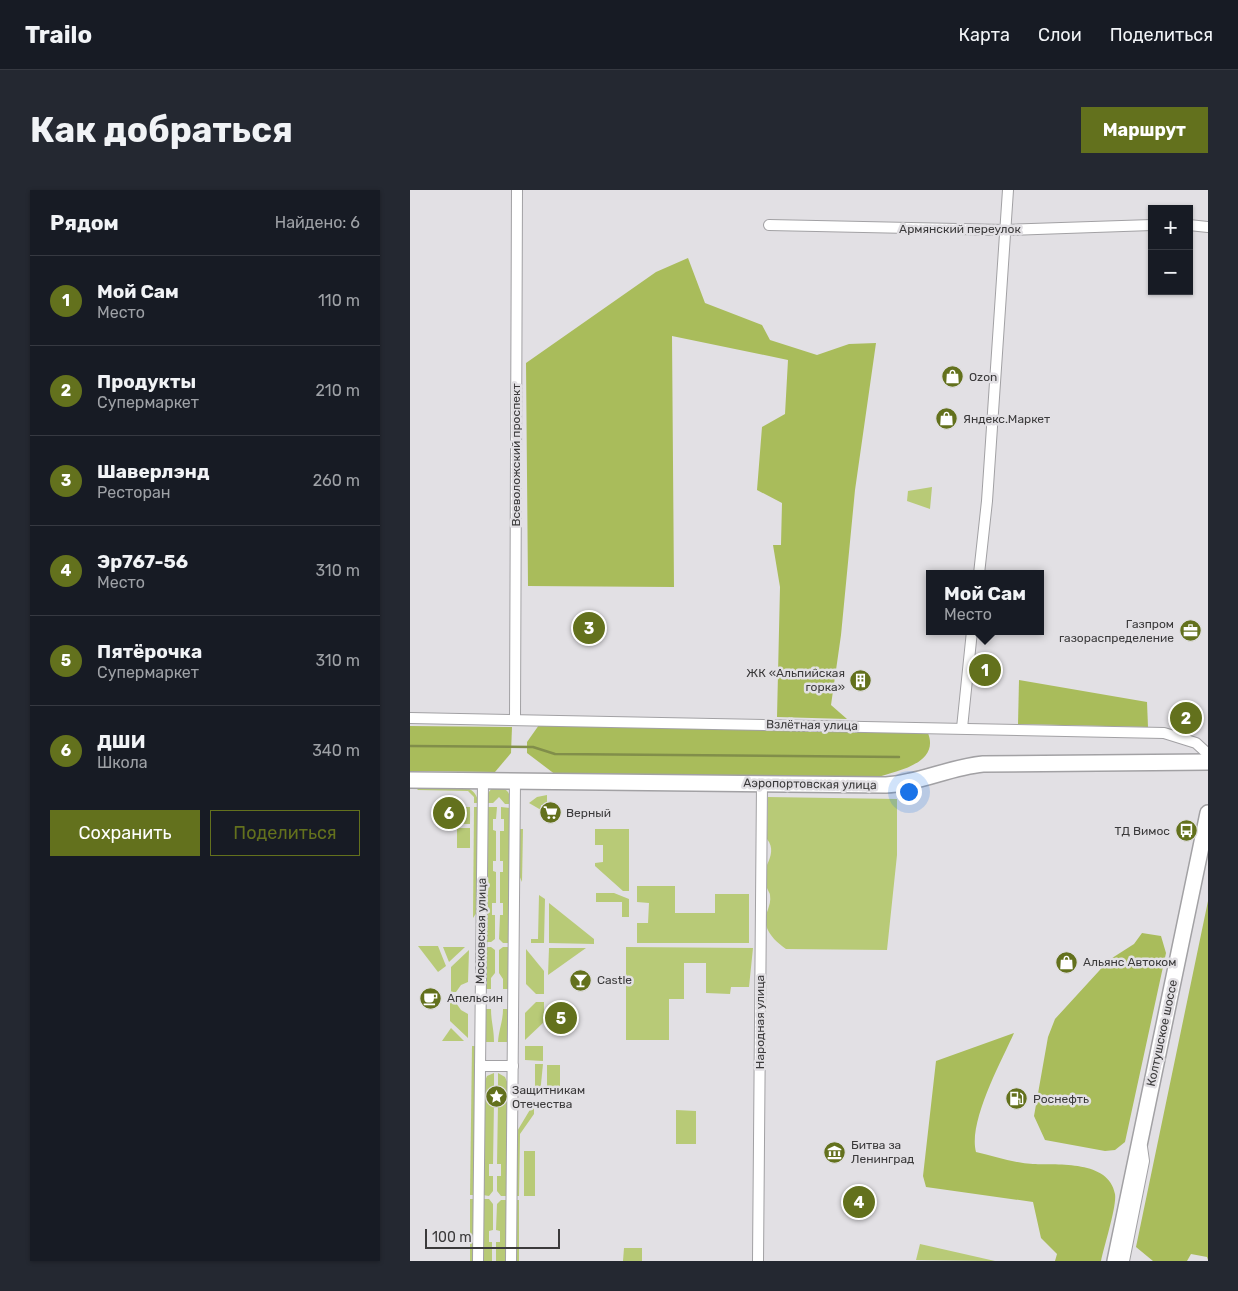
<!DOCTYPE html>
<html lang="ru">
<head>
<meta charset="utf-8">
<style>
	body { margin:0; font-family:Rubik,sans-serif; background:#242831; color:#f1f3f6 }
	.controls { position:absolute; right:15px; top:15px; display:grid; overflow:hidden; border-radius:0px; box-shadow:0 1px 4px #0004 }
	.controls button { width:45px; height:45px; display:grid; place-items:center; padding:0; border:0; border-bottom:1px solid #363941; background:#171b24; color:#f1f3f6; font:25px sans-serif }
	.scale { position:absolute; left:15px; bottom:12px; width:135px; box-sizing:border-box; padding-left:5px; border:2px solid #3b3a3b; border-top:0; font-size:14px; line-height:18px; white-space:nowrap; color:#3b3a3b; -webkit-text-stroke:4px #e2e0e4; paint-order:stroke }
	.you { position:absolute; left:498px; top:601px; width:18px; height:18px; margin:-12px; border:4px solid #fff; border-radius:50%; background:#1a73e8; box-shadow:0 0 0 8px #1a73e833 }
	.badge { display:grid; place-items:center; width:32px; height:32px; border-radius:50%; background:#63711d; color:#fff; font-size:16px; font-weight:700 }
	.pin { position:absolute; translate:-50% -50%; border:2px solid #fff; box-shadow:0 1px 5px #0006 }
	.popup { position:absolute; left:516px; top:380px; width:118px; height:65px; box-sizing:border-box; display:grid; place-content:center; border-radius:0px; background:#171b24; filter:drop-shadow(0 1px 4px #0005); font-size:16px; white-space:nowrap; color:#9ea1a6 }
	.popup b { font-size:19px; color:#f1f3f6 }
	.popup::after { content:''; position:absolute; left:50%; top:100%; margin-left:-10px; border:10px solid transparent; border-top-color:#171b24 }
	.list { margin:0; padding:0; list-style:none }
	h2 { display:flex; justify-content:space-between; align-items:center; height:65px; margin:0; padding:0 20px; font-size:21px }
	h2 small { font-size:16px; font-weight:400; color:#9ea1a6 }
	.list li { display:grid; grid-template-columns:32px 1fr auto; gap:15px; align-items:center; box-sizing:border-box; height:90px; padding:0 20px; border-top:1px solid #363941 }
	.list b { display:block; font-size:19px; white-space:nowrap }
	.list p { margin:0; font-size:16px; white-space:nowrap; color:#9ea1a6 }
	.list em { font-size:16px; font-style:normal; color:#9ea1a6 }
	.actions { display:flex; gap:10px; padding:15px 20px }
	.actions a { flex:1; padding:11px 0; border:1px solid #63711d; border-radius:0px; text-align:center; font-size:18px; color:#63711d }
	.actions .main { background:#63711d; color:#fff }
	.map { position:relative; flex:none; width:798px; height:1071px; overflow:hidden; border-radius:0px }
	header { display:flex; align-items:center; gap:30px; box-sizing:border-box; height:70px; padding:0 25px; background:#171b24; border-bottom:1px solid #363941 }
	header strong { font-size:24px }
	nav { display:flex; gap:28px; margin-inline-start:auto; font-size:18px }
	.intro { display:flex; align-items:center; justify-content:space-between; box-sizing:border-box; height:120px; padding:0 30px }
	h1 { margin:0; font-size:35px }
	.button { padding:12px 22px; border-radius:0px; background:#63711d; color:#fff; font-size:18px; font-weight:700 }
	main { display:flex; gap:30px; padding:0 30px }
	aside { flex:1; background:#171b24; border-radius:0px; box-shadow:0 1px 4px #0004 }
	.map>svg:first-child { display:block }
	.green { fill:#b8ca77 }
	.forest { fill:#a9bc5b }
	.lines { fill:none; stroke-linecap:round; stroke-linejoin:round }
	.stream { stroke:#818e4a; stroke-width:2.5 }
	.street-casing { stroke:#a2a1a4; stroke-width:12 }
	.secondary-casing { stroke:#a2a1a4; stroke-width:18 }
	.street { stroke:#fff; stroke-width:10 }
	.secondary { stroke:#fff; stroke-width:15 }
	.labels { text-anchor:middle; stroke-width:5; stroke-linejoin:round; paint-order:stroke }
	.street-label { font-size:12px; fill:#3b3a3b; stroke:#e2e0e4 }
	.poi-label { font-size:12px; fill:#3b3a3b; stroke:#e2e0e4; text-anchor:start }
</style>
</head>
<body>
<header>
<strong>Trailo</strong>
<nav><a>Карта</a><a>Слои</a><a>Поделиться</a></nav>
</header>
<div class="intro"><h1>Как добраться</h1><a class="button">Маршрут</a></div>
<main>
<aside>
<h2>Рядом<small>Найдено: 6</small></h2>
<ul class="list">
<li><span class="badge">1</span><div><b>Мой Сам</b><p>Место</p></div><em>110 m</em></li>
<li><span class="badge">2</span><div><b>Продукты</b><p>Супермаркет</p></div><em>210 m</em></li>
<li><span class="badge">3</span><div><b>Шаверлэнд</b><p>Ресторан</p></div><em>260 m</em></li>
<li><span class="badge">4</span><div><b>Эр767-56</b><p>Место</p></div><em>310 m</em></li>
<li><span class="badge">5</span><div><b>Пятёрочка</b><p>Супермаркет</p></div><em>310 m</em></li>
<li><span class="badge">6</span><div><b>ДШИ</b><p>Школа</p></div><em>340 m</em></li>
</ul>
<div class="actions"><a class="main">Сохранить</a><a>Поделиться</a></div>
</aside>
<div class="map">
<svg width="798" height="1071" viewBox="0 0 798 1071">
	<rect width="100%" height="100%" fill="#e2e0e4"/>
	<g class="green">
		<path d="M 522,297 L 520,319 L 497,311 L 498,301 Z"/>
		<path d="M 11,596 C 29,596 67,589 68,613 L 64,613 L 64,607 L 58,601 L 7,600 Z"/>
		<path d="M 83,597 C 96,598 101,600 100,614 L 95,614 L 89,607 L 83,613 L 77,613 L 78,603 Z"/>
		<path d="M 137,605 L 137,615 L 131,615 L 131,620 L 119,613 L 127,607 Z"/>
		<path d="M 358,607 L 487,609 L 487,665 L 477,760 L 376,759 C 368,753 359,746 356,735 C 353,724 362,717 360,705 C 360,703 358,701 357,698 C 355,694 356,679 357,675 C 361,666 364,658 357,649 Z"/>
		<rect x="47" y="617" width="13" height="17"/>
		<path d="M 64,617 L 68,617 L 67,722 L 63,728 Z"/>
		<path d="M 77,617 L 87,617 L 86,629 L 83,629 L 83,640 L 86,641 L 86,671 L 83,671 L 83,681 L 86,682 L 86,713 L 82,713 L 82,725 L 85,725 L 85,749 L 81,752 L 76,752 Z"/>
		<path d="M 91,617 L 100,618 L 99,753 L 93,753 L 89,749 L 90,725 L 93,725 L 93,713 L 90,713 L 90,682 L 93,682 L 93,671 L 90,671 L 90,641 L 94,641 L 94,629 L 91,629 Z"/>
		<rect x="47" y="638" width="13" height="20"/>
		<path d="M 109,639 L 113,639 L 112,692 L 109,685 Z"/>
		<path d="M 185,639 L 219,639 L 219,701 L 213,701 L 185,676 L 185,673 L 193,672 L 193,655 L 185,655 Z"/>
		<path d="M 227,696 L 265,696 L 265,723 L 305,723 L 305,704 L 339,704 L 339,753 L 227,753 L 227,733 L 238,733 L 239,713 L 227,712 Z"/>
		<path d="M 186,703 L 204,703 L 219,709 L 219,727 L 212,727 L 212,712 L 186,712 Z"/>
		<path d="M 129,705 L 135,709 L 134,753 L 121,753 L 121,749 L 128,749 Z"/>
		<path d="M 139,713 L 184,749 L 184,754 L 139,753 Z"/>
		<path d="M 8,756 L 28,756 L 36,776 L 28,782 Z"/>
		<path d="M 33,757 L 55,757 L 39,772 Z"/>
		<path d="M 75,757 L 81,757 L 85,760 L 85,783 L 81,788 L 81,799 L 75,799 Z"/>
		<path d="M 93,757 L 99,757 L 98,799 L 93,799 L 93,789 L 89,783 L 89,760 Z"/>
		<path d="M 216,757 L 343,758 L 339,797 L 321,797 L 320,804 L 296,803 L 296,773 L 274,773 L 274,809 L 259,809 L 259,850 L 216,850 Z"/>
		<path d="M 139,758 L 176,758 L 138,785 Z"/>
		<path d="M 116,759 L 134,781 L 134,804 L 126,804 L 116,794 Z"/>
		<path d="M 59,760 L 58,792 L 51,795 L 46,802 L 41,802 L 41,777 Z"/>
		<path d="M 126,812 L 134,812 L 134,832 L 115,850 L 115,823 Z"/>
		<path d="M 40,813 L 46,813 L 51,820 L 58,824 L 58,848 L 40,831 Z"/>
		<path d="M 75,819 L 81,819 C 81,831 84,839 84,852 L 75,852 Z"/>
		<path d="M 93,819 L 98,819 L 98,852 L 88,852 C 89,839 93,831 93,819 Z"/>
		<path d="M 41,838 L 54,851 L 32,851 Z"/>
		<path d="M 62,856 L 66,856 L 64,1005 L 60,1005 Z"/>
		<path d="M 115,856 L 133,856 L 133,871 L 115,870 Z"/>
		<path d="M 125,874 L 133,874 L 130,904 L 125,904 Z"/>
		<rect x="137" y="875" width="13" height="29"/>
		<path d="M 84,883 L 84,901 L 80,901 L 80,913 L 84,913 L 83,974 L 79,974 L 79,986 L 83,986 L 83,1001 L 79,1006 L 73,1005 L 74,893 L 77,886 Z"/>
		<path d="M 88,883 L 95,887 L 98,894 L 97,1006 L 91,1006 L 87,1001 L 87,986 L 91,986 L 91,974 L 87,974 L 88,913 L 92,913 L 92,902 L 88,901 Z"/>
		<path d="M 124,913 L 124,924 L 110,944 L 109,1006 L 106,1006 L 106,943 Z"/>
		<path d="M 266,920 L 286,921 L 286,954 L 266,954 Z"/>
		<rect x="114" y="961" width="11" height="45"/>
		<rect x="60" y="1009" width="4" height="62"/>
		<path d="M 73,1009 L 79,1009 L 83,1014 L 83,1040 L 79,1041 L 79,1052 L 82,1052 L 82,1071 L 72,1071 Z"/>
		<path d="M 91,1010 L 97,1010 L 96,1071 L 86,1071 L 86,1052 L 90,1052 L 90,1041 L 86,1040 L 87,1014 Z"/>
		<path d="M 106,1010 L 109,1010 L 109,1071 L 105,1071 Z"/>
		<path d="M 510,1054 L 585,1071 L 506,1070 Z"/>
		<path d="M 214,1058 L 232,1058 L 232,1071 L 213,1071 Z"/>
	</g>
	<g class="forest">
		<path d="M 278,68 L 295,113 L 352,135 L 360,150 L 407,165 L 439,154 L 466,153 L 445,300 L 431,445 L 421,515 L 437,529 L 367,527 L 370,397 L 363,355 L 371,355 L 372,313 L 347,300 L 352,237 L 375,224 L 378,170 L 262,146 L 264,397 L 118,396 L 116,173 L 246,82 Z"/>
		<path d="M 609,490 L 737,512 L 738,537 L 608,534 Z"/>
		<path d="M 129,535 L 518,543 C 530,574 486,581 465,588 L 146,585 L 117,563 L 117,552 Z"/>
		<path d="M 0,536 L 102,537 L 101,563 L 85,582 L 0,581 Z"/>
		<path d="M 798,711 L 798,1070 L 797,1067 L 781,1064 L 777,1071 L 743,1071 L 726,1057 Z"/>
		<path d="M 732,743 L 751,746 L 756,763 L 715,952 L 705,960 L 695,961 L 635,950 L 624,926 L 638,847 L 645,829 L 699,770 L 724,754 Z"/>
		<path d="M 604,843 C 591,872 558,932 566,962 C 584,966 604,973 623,974 C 648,975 699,970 705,1004 C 707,1016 694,1056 691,1071 L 645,1071 L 647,1064 L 631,1048 L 623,1012 L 516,997 L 513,986 L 526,871 Z"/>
	</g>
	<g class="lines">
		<path class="stream" d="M 0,556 L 123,557 L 145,564 L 489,567"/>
		<defs>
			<g id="street">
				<path d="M 359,35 L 595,40 L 742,35"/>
				<path d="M 779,35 L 798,37"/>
				<path d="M 569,384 L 577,311 L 598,0"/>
				<path d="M 0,528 L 754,543 L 786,553 L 798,564"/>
				<path d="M 105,529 L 107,0"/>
				<path d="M 552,538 L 562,441"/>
				<path d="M 70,876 L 103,876"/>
				<path d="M 68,1071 L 73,591"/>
				<path d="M 101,1071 L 105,591"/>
				<path d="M 348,1071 L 352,594"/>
				<path d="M 714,1071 L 734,971 L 732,957"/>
			</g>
			<g id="secondary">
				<path d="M 0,590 L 476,595 C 510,593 540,577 573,574 L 798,572"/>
				<path d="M 705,1071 L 798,623"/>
			</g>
		</defs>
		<use href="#street" class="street-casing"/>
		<use href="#secondary" class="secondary-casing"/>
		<use href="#street" class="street"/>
		<use href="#secondary" class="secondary"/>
	</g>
	<defs>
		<symbol id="shop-disc" viewBox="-11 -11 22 22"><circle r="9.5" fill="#63711d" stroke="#e2e0e4"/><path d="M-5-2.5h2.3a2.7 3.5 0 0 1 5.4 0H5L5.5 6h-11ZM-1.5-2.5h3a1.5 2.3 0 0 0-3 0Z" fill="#fff"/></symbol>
		<symbol id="office-disc" viewBox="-11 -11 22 22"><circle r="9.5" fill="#63711d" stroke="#e2e0e4"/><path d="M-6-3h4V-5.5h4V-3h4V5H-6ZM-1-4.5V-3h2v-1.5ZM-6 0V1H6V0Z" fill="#fff"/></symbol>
		<symbol id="building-disc" viewBox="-11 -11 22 22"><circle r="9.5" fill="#63711d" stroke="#e2e0e4"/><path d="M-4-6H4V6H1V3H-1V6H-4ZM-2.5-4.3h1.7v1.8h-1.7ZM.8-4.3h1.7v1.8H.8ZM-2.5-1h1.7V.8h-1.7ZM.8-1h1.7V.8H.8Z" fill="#fff"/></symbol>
		<symbol id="supermarket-disc" viewBox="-11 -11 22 22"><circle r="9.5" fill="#63711d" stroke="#e2e0e4"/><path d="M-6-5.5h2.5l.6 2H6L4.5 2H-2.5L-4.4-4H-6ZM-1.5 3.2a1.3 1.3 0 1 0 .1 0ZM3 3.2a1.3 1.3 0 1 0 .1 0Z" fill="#fff"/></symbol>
		<symbol id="bus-disc" viewBox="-11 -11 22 22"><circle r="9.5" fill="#63711d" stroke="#e2e0e4"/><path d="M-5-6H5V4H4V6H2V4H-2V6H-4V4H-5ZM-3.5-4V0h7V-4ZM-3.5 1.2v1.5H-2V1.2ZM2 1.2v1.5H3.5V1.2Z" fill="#fff"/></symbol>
		<symbol id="bar-disc" viewBox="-11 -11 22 22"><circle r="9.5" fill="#63711d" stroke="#e2e0e4"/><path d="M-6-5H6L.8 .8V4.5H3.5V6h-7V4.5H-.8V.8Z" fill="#fff"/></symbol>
		<symbol id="cafe-disc" viewBox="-11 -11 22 22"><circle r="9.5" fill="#63711d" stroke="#e2e0e4"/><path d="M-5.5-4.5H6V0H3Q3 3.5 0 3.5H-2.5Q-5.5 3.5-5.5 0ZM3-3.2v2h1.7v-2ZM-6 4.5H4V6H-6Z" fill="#fff"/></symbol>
		<symbol id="sight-disc" viewBox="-11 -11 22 22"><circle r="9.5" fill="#63711d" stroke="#e2e0e4"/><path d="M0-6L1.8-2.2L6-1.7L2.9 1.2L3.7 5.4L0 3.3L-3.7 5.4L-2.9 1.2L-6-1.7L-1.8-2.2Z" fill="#fff"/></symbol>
		<symbol id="fuel-disc" viewBox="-11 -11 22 22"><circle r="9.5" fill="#63711d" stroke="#e2e0e4"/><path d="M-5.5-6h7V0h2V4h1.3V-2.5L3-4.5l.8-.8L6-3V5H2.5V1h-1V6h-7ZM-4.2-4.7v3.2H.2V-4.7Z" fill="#fff"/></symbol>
		<symbol id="museum-disc" viewBox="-11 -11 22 22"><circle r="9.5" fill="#63711d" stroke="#e2e0e4"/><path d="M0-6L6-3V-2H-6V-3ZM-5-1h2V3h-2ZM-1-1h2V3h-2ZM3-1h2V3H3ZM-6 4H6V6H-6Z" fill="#fff"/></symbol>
	</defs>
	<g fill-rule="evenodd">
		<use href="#shop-disc" x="530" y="174" width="25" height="25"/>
		<use href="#shop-disc" x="524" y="216" width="25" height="25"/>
		<use href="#office-disc" x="768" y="428" width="25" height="25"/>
		<use href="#building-disc" x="438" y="478" width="25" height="25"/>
		<use href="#supermarket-disc" x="128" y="610" width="25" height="25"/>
		<use href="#bus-disc" x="764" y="628" width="25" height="25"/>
		<use href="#shop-disc" x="644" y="760" width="25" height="25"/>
		<use href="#bar-disc" x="158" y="778" width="25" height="25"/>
		<use href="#cafe-disc" x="8" y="796" width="25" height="25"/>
		<use href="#sight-disc" x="74" y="894" width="25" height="25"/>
		<use href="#fuel-disc" x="594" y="896" width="25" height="25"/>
		<use href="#museum-disc" x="412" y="950" width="25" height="25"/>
	</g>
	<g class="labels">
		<g class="street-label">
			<text x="550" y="43">Армянский переулок</text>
			<text transform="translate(106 265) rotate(-90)" y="4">Всеволожский проспект</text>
			<text transform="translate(402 535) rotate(1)" y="4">Взлётная улица</text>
			<text transform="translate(400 594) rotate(1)" y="4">Аэропортовская улица</text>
			<text transform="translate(71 741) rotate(-89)" y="4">Московская улица</text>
			<text transform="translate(350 832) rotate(-90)" y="4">Народная улица</text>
			<text transform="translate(752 843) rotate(-78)" y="4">Колтушское шоссе</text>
		</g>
		<g class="poi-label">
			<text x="559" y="191">Ozon</text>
			<text x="553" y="233">Яндекс.Маркет</text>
			<text x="764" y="438" text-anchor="end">Газпром<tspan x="764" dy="14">газораспределение</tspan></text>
			<text x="435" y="487" text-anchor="end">ЖК «Альпийская<tspan x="435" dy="14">горка»</tspan></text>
			<text x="156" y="627">Верный</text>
			<text x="760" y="645" text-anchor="end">ТД Вимос</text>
			<text x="673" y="776">Альянс Автоком</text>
			<text x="187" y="794">Castle</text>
			<text x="37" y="812">Апельсин</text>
			<text x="102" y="904">Защитникам<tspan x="102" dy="14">Отечества</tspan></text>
			<text x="623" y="913">Роснефть</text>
			<text x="441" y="959">Битва за<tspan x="441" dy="14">Ленинград</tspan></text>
		</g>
	</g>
</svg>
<div class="controls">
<button>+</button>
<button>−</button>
</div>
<div class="scale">100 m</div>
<div class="you"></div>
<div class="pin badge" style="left:575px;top:480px">1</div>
<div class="popup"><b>Мой Сам</b>Место</div>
<div class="pin badge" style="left:776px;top:528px">2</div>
<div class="pin badge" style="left:179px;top:438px">3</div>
<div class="pin badge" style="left:449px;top:1012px">4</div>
<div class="pin badge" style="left:151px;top:828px">5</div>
<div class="pin badge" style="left:39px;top:623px">6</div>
</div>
</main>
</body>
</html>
